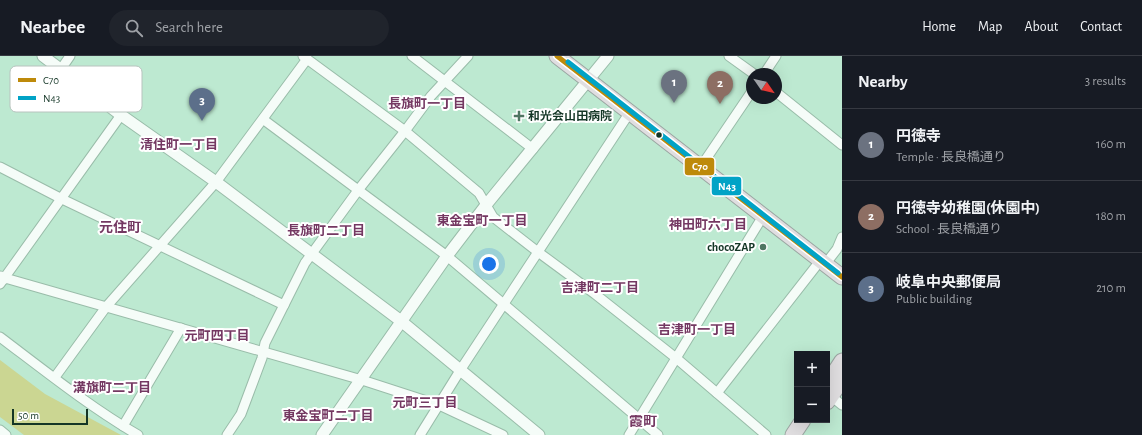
<!DOCTYPE html>
<html lang="en">
<head>
<meta charset="utf-8">
<style>
	body { margin:0; font-family:"Alegreya Sans","Noto Sans JP",sans-serif; background:#20242c; color:#f1f3f6 }
	.controls { position:absolute; right:12px; bottom:12px; display:grid; overflow:hidden; border-radius:0px; box-shadow:0 4px 16px #0002 }
	.controls button { width:36px; height:36px; display:grid; place-items:center; padding:0; border:0; border-bottom:1px solid #363941; background:#171b24; color:#f1f3f6; font:20px sans-serif }
	.compass { position:absolute; left:746px; top:12px; width:36px; height:36px; border-radius:50%; background:#171b24; box-shadow:0 4px 16px #0002; rotate:124deg }
	.scale { position:absolute; left:12px; bottom:10px; width:76px; box-sizing:border-box; padding-left:4px; border:2px solid #143626; border-top:0; font-size:11px; line-height:14px; white-space:nowrap; color:#143626; -webkit-text-stroke:3px #fff; paint-order:stroke }
	.you { position:absolute; left:489px; top:208px; width:14px; height:14px; margin:-10px; border:3px solid #fff; border-radius:50%; background:#1a73e8; box-shadow:0 0 0 6px #1a73e833 }
	.badge { display:grid; place-items:center; width:26px; height:26px; border-radius:50%; background:#d93025; color:#fff; font-size:13px; font-weight:700 }
	.pin { position:absolute; translate:-50% -33px; filter:drop-shadow(0 1px 2px #0008) }
	.pin::after { content:''; position:absolute; top:21px; width:14px; height:12px; background:inherit; clip-path:polygon(0 0,100% 0,50% 100%) }
	.list { margin:0; padding:0; list-style:none }
	h2 { display:flex; justify-content:space-between; align-items:center; height:52px; margin:0; padding:0 16px; font-size:17px }
	h2 small { font-size:13px; font-weight:400; color:#9ea1a6 }
	.list li { display:grid; grid-template-columns:26px 1fr auto; gap:12px; align-items:center; box-sizing:border-box; height:72px; padding:0 16px; border-top:1px solid #363941 }
	.list b { display:block; font-size:15px; white-space:nowrap }
	.list p { margin:0; font-size:13px; white-space:nowrap; color:#9ea1a6 }
	.list em { font-size:13px; font-style:normal; color:#9ea1a6 }
	.icon { flex:none; width:22px; height:22px; fill:none; stroke:currentColor; stroke-width:2; stroke-linecap:round; stroke-linejoin:round }
	.map { position:relative; flex:none; width:842px; height:379px; overflow:hidden }
	header { display:flex; align-items:center; gap:24px; box-sizing:border-box; height:56px; padding:0 20px; background:#171b24; border-bottom:1px solid #363941 }
	header strong { font-size:19px }
	nav { display:flex; gap:22px; margin-inline-start:auto; font-size:14px }
	.search { width:280px; height:36px; background:#20242c; display:flex; align-items:center; gap:10px; box-sizing:border-box; padding:0 14px; border-radius:22px; color:#9ea1a6; font-size:15px }
	main { display:flex }
	aside { flex:1; background:#171b24 }
	.map>svg:first-child { display:block }
	.green { fill:#cbd692 }
	.lines { fill:none; stroke-linecap:round; stroke-linejoin:round }
	.minor-casing { stroke:#99bca9; stroke-width:11 }
	.tertiary-casing { stroke:#99bca9; stroke-width:13 }
	.trunk-casing { stroke:#9ba6a2; stroke-width:17 }
	.minor { stroke:#f5fcf8; stroke-width:9 }
	.tertiary { stroke:#f5fcf8; stroke-width:11 }
	.trunk { stroke:#e0dee0; stroke-width:15 }
	.bus-1-casing { stroke:#fff; stroke-width:8 }
	.bus-2-casing { stroke:#fff; stroke-width:8 }
	.bus-1 { stroke:#be8a0a; stroke-width:5 }
	.bus-2 { stroke:#01a3c6; stroke-width:5 }
	.poi-dot { fill:#4f7562; stroke:#fff; stroke-width:1.5 }
	.bus-dot { fill:#143626; stroke:#fff; stroke-width:1.5 }
	.labels { text-anchor:middle; stroke-width:4; stroke-linejoin:round; paint-order:stroke }
	.poi-label { font-size:12px; font-weight:bold; fill:#143626; stroke:#fff; text-anchor:start }
	.neighbourhood-label { font-size:13px; font-weight:bold; fill:#743862; stroke:#fff }
	.quarter-label { font-size:14px; font-weight:bold; fill:#743862; stroke:#fff }
	.key { fill:#fff; stroke:#b8c3be; stroke-width:1 }
	.key-label { font-size:11px; fill:#143626 }
	.line-badge { stroke:#fff; stroke-width:1.5 }
	.badge-label { font-size:11px; text-anchor:middle; font-weight:bold; fill:#fff }
</style>
</head>
<body>
<header>
<strong>Nearbee</strong>
<div class="search"><svg class="icon" aria-label="search" viewBox="0 0 24 24"><circle cx="10" cy="10" r="6"/><path d="M15 15l6 6"/></svg>Search here</div>
<nav><a>Home</a><a>Map</a><a>About</a><a>Contact</a></nav>
</header>
<main>
<div class="map">
<svg width="842" height="379" viewBox="0 0 842 379">
	<rect width="100%" height="100%" fill="#bde9d1"/>
	<path class="green" d="M 0,304 L 45,338 L 121,379 L 24,379 L 0,361 Z"/>
	<g class="lines">
		<defs>
			<g id="minor">
				<path d="M 303,0 L 405,75 L 479,137 L 493,161 L 538,196 L 595,238 L 676,302 L 766,379"/>
				<path d="M 412,0 L 533,93"/>
				<path d="M 729,0 L 754,18"/>
				<path d="M 61,13 L 70,0"/>
				<path d="M 764,18 L 776,0"/>
				<path d="M 776,36 L 842,89"/>
				<path d="M 264,64 L 447,200 L 658,379"/>
				<path d="M 706,103 L 752,35"/>
				<path d="M 0,111 L 62,143 L 284,249"/>
				<path d="M 830,202 L 837,193 L 842,181"/>
				<path d="M 5,222 L 362,324 L 439,349 L 503,379"/>
				<path d="M 0,228 L 121,59"/>
				<path d="M 0,281 C 45,315 90,351 138,379"/>
				<path d="M 55,321 L 106,251 L 216,126 L 307,3"/>
				<path d="M 717,337 L 820,205"/>
				<path d="M 831,340 L 842,349"/>
				<path d="M 123,370 L 181,272"/>
				<path d="M 0,374 L 6,379"/>
				<path d="M 227,379 L 241,358 L 262,302 L 265,287 L 305,207 L 359,133 L 405,75 L 431,40 L 468,0"/>
				<path d="M 420,379 L 461,313 L 630,56"/>
				<path d="M 629,379 L 763,160"/>
			</g>
			<g id="tertiary">
				<path d="M 43,0 L 121,59 L 216,126 L 401,265 L 539,379"/>
				<path d="M 0,221 L 5,222"/>
				<path d="M 322,379 L 447,200 L 486,149 L 608,0"/>
			</g>
			<g id="trunk">
				<path d="M 557,0 L 842,221"/>
				<path d="M 827,328 L 842,305"/>
				<path d="M 827,346 L 842,324"/>
				<path d="M 793,379 L 803,364"/>
			</g>
		</defs>
		<use href="#minor" class="minor-casing"/>
		<use href="#tertiary" class="tertiary-casing"/>
		<use href="#trunk" class="trunk-casing"/>
		<use href="#minor" class="minor"/>
		<use href="#tertiary" class="tertiary"/>
		<use href="#trunk" class="trunk"/>
		<defs>
			<path id="bus-1" d="M 557,0 L 842,221"/>
			<path id="bus-2" d="M 568,6 L 838,217"/>
		</defs>
		<use href="#bus-1" class="bus-1-casing"/>
		<use href="#bus-2" class="bus-2-casing"/>
		<use href="#bus-1" class="bus-1"/>
		<use href="#bus-2" class="bus-2"/>
	</g>
	<g class="poi-dot">
		<path d="M517 54h4v4h4v4h-4v4h-4v-4h-4v-4h4z"/>
		<circle cx="763" cy="191" r="4"/>
	</g>
	<circle class="bus-dot" cx="659" cy="79" r="3.5"/>
	<g class="labels">
		<g class="poi-label">
			<text x="528" y="64">和光会山田病院</text>
			<text x="755" y="195" text-anchor="end">chocoZAP</text>
		</g>
		<g class="neighbourhood-label">
			<text x="427" y="52">長旗町一丁目</text>
			<text x="179" y="93">清住町一丁目</text>
			<text x="482" y="169">東金宝町一丁目</text>
			<text x="708" y="173">神田町六丁目</text>
			<text x="326" y="179">長旗町二丁目</text>
			<text x="600" y="236">吉津町二丁目</text>
			<text x="697" y="278">吉津町一丁目</text>
			<text x="217" y="284">元町四丁目</text>
			<text x="112" y="336">溝旗町二丁目</text>
			<text x="425" y="351">元町三丁目</text>
			<text x="328" y="364">東金宝町二丁目</text>
		</g>
		<g class="quarter-label">
			<text x="120" y="176">元住町</text>
			<text x="643" y="370">霞町</text>
		</g>
	</g>
	<rect x="10" y="10" width="132" height="46" rx="6" class="key"/>
	<rect x="18" y="22" width="18" height="4" fill="#be8a0a"/>
	<rect x="18" y="40" width="18" height="4" fill="#01a3c6"/>
	<g class="key-label">
		<text x="43" y="28">C70</text>
		<text x="43" y="46">N43</text>
	</g>
	<g class="line-badge">
		<rect x="684" y="101" width="31" height="19" rx="4" fill="#be8a0a"/>
		<rect x="711" y="120" width="31" height="20" rx="4" fill="#01a3c6"/>
	</g>
	<g class="badge-label">
		<text x="700" y="114">C70</text>
		<text x="727" y="134">N43</text>
	</g>
</svg>
<div class="controls">
<button>+</button>
<button>−</button>
</div>
<svg class="compass" viewBox="-18 -18 36 36"><path d="M0-13l5 13h-10z" fill="#e53935"/><path d="M0 13l5-13h-10z" fill="#9ea1a6"/></svg>
<div class="scale">50 m</div>
<div class="you"></div>
<div class="pin badge" style="left:674px;top:47px;background:#6b7280">1</div>
<div class="pin badge" style="left:720px;top:48px;background:#8d6e63">2</div>
<div class="pin badge" style="left:202px;top:65px;background:#5c6f8a">3</div>
</div>
<aside>
<h2>Nearby<small>3 results</small></h2>
<ul class="list">
<li><span class="badge" style="background:#6b7280">1</span><div><b>円徳寺</b><p>Temple · 長良橋通り</p></div><em>160 m</em></li>
<li><span class="badge" style="background:#8d6e63">2</span><div><b>円徳寺幼稚園(休園中)</b><p>School · 長良橋通り</p></div><em>180 m</em></li>
<li><span class="badge" style="background:#5c6f8a">3</span><div><b>岐阜中央郵便局</b><p>Public building</p></div><em>210 m</em></li>
</ul>
</aside>
</main>
</body>
</html>
